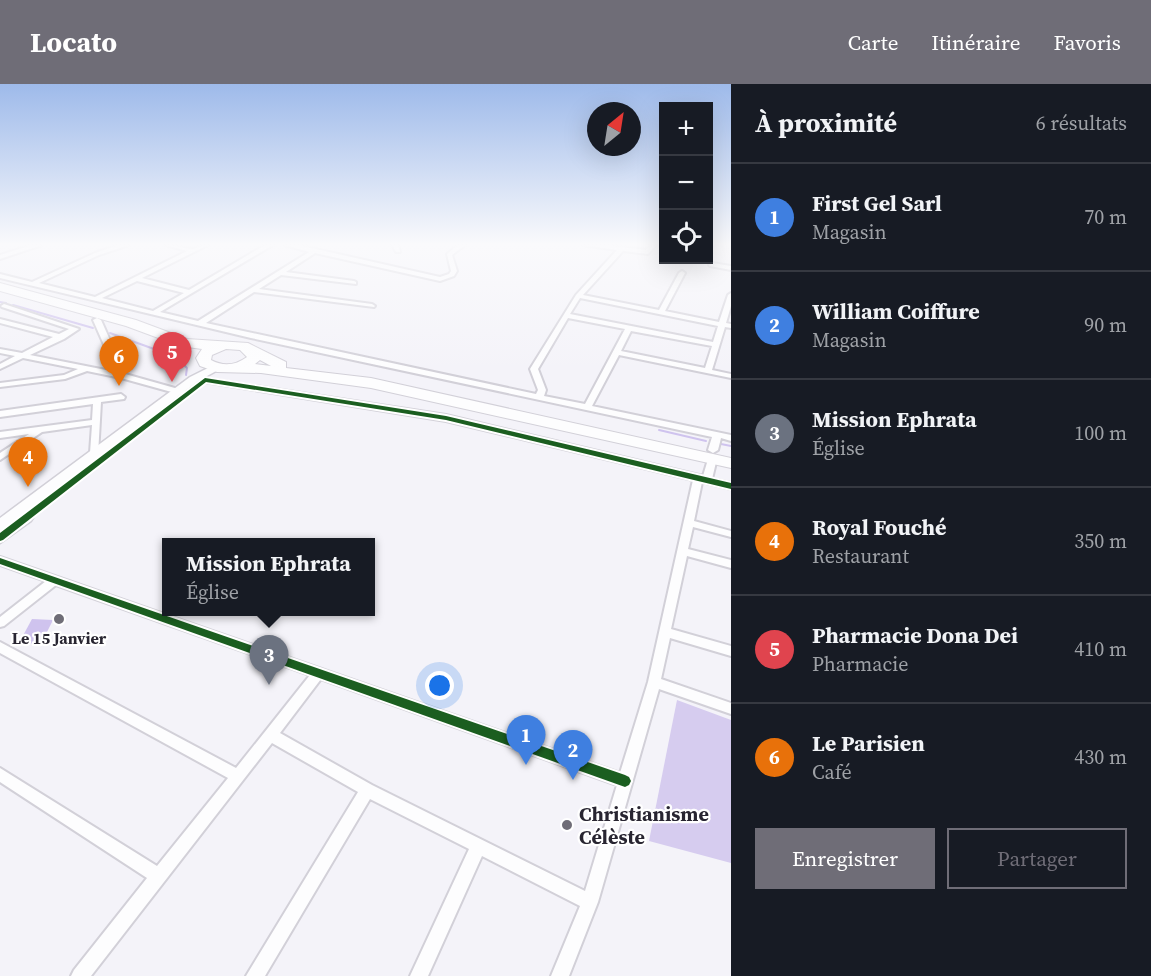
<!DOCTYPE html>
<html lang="fr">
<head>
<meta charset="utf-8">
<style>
	body { margin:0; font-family:"Source Serif 4",serif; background:#20242c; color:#f1f3f6 }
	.controls { position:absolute; right:18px; top:18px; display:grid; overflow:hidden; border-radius:0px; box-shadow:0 6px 24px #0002 }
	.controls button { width:54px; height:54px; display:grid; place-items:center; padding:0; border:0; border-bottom:2px solid #363941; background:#171b24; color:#f1f3f6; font:30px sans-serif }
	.compass { position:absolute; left:587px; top:18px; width:54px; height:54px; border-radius:50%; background:#171b24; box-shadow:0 6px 24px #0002; rotate:30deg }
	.you { position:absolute; left:440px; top:602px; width:21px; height:21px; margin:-15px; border:4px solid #fff; border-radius:50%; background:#1a73e8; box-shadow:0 0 0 9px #1a73e833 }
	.badge { display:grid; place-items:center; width:39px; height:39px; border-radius:50%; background:#6f6d77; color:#fff; font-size:20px; font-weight:700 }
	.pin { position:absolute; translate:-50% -50px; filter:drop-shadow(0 2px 3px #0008) }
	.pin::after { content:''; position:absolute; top:32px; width:21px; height:18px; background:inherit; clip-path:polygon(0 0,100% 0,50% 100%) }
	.popup { position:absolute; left:162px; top:454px; width:213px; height:78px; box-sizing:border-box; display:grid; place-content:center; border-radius:0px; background:#171b24; filter:drop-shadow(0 2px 4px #0005); font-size:20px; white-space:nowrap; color:#9ea1a6 }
	.popup b { font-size:22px; color:#f1f3f6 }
	.popup::after { content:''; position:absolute; left:50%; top:100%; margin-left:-12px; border:12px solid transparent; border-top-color:#171b24 }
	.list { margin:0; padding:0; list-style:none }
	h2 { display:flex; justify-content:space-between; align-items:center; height:78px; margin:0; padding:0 24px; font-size:26px }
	h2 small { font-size:20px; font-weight:400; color:#9ea1a6 }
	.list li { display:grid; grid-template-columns:39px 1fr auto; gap:18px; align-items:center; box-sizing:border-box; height:108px; padding:0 24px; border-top:2px solid #363941 }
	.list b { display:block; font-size:22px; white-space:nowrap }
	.list p { margin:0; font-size:20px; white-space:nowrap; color:#9ea1a6 }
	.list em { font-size:20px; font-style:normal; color:#9ea1a6 }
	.actions { display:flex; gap:12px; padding:18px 24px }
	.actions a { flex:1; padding:14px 0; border:2px solid #6f6d77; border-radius:0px; text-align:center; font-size:21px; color:#6f6d77 }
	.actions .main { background:#6f6d77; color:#fff }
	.icon { flex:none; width:33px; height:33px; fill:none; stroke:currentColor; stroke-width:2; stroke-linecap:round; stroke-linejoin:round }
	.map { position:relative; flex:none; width:731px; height:892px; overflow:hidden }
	header { display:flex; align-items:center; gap:36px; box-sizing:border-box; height:84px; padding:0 30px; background:#6f6d77; color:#fff }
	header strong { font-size:28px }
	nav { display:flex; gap:33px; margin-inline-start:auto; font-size:21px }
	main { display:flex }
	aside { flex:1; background:#171b24 }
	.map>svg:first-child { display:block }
	.forest { fill:#d6ccef }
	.water { fill:#cfc3ee }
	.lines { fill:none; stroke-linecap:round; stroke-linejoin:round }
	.stream { stroke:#cfc3ee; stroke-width:2 }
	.street-casing { stroke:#d2d0d8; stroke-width:4 }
	.secondary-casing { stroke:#d2d0d8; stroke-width:3 }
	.highway-casing { stroke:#d2d0d8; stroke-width:2 }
	.street { fill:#fdfdfe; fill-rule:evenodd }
	.secondary { fill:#fdfdfe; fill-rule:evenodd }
	.highway { fill:#fdfdfe; fill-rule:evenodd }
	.cycleway-casing { stroke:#fff; stroke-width:4 }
	.cycleway { fill:#1b5e20; fill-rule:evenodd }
	.poi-dot { fill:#6f6d77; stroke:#fff; stroke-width:2 }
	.labels { text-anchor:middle; stroke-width:4.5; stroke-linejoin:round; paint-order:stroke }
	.poi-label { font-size:16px; font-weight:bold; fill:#282531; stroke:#fff }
	.near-poi-label { font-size:20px; font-weight:bold; fill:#282531; stroke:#fff; text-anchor:start }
</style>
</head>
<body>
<header>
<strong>Locato</strong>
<nav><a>Carte</a><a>Itinéraire</a><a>Favoris</a></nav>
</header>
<main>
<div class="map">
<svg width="731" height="892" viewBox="0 0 731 892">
	<rect width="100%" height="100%" fill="#f4f3f9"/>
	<path class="forest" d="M 677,616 L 731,636 L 731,779 L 649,757 Z"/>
	<path class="water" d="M 32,535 L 53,536 L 41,560 L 19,559 Z"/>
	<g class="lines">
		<g class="stream">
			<path d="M 0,218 L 6,219"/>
			<path d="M 13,221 L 93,244"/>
			<path d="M 110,249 L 176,273 L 187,284 L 186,291"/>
			<path d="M 659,346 L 706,357"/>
			<path d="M 721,360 L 731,362"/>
		</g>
		<defs>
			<g id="street">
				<path d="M 31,161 L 42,161 L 0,175 L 0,171 Z"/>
				<path d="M 118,161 L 129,161 L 99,171 L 39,199 L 95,213 L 187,167 L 166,161 C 174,161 188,165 192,165 C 198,164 201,161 208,161 L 142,194 L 189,206 L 265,161 L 273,161 L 160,228 L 198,237 L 309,168 L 285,161 L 298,161 L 440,193 L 449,190 L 451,187 L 447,170 L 458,161 L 465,161 L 452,171 L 457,187 L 454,192 L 440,197 L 315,169 L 286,188 L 354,197 L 356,198 L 356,200 L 281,191 L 259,205 L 372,220 L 375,222 L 374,223 L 254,208 L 206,239 L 536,310 L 538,306 L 530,285 L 576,211 L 617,166 L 583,161 L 606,161 L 646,166 L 650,161 L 656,161 L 648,170 L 623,167 L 583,211 L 659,226 L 679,189 L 682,187 L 685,189 L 665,227 L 719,238 L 728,211 L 731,209 L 731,222 L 726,239 L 731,240 L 731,244 L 725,243 L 712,286 L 731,290 L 731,294 L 619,271 L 592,322 L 731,351 L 731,357 L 721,354 L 718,366 L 713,369 L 708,366 L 712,353 L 251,254 L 0,194 L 0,190 L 32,198 L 95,169 ZM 137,197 L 184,209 L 153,227 L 102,214 ZM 580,214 L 718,242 L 713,258 L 570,230 ZM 568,234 L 625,245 L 585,320 L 544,312 L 546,306 L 538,285 ZM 631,247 L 712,262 L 705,284 L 621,267 Z"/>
				<path d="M 392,161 L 398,161 L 400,168 L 396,168 Z"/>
				<path d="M 712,179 L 731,182 L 731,186 L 710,182 L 709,181 Z"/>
				<path d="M 4,220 L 79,245 L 64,255 L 30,271 L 116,288 L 93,236 L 97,234 L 101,236 L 125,290 L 189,308 L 190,310 L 186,312 L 121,294 L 87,287 L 65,295 L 0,303 L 0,299 L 64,291 L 78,285 L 23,274 L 0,285 L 0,280 L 15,272 L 0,269 L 0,265 L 22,269 L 53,253 L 0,239 L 0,235 L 59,250 L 69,245 L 2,223 L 1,222 Z"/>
				<path d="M 202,294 L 446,331 L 703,392 L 709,372 L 712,371 L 717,374 L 712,395 L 731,399 L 731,405 L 702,398 L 694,437 L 731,447 L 731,453 L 693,443 L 688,465 L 731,476 L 731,484 L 687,472 L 671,545 L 731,562 L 731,572 L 670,554 L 661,595 L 731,619 L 731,630 L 659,605 L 598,818 L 569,892 L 551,892 L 580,822 L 482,772 L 428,892 L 410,892 L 469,765 L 370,715 L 265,892 L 246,892 L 358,708 L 272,659 L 91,892 L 71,892 L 74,886 L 147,794 L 0,698 L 0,684 L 157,782 L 228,694 L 0,569 L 0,558 L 236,684 L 310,591 L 56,501 L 4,542 L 0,543 L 0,533 L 46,497 L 0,481 L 0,473 L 620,689 L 648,598 L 693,396 L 446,337 L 205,298 L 201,296 ZM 321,595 L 617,701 L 585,807 L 372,701 L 280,649 Z"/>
				<path d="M 121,310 L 125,313 L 124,315 L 101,318 L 98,371 L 92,371 L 90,369 L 92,341 L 42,348 L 0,376 L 0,369 L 29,350 L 0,354 L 0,348 L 92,336 L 93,320 L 0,333 L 0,327 Z"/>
			</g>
			<path id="secondary" d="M 214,281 L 220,284 L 218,286 L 198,297 L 24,430 L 31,431 L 33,434 L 31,437 L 0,459 L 0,434 L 190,293 Z"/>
			<path id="highway" d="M 0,199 L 136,236 L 187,255 L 248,259 L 286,278 L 286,284 L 371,294 L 731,374 L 731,384 L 371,304 L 261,289 L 217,288 L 200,282 L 196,274 L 202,265 L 180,262 L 126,242 L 0,207 ZM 226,265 L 240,266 L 247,273 C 236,281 224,283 211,276 L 212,271 ZM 260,276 L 271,282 L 255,280 Z"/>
		</defs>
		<use href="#street" class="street-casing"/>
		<use href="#secondary" class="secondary-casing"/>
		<use href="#highway" class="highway-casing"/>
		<use href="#street" class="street"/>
		<use href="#secondary" class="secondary"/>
		<use href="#highway" class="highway"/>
		<defs>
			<g id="cycleway">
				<path d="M 205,294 L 446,332 L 731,399 L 731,405 L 446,336 L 206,298 L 3,456 L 0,457 L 0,449 Z"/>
				<path d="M 0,474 L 625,691 L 629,693 L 631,697 L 629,701 L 625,703 L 0,480 Z"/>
			</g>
		</defs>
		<use href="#cycleway" class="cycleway-casing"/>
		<use href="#cycleway" class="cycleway"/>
	</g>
	<linearGradient id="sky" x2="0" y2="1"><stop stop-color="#9ebaea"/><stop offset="0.56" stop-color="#fafafc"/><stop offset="1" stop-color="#fafafc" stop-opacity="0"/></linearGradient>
	<rect width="731" height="286" fill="url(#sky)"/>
	<g class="poi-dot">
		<circle cx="59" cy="535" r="6"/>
		<circle cx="567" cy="741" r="6"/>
	</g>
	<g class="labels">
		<g class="poi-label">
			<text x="59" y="560">Le 15 Janvier</text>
		</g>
		<g class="near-poi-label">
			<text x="579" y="737">Christianisme<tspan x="579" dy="23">Célèste</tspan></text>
		</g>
	</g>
</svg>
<div class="controls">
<button>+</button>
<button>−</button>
<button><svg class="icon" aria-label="locate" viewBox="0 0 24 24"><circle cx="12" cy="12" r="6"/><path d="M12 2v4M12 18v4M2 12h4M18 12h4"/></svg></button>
</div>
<svg class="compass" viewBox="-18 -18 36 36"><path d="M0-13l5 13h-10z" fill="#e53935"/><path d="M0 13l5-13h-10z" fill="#9ea1a6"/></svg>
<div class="you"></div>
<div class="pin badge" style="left:526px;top:681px;background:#3f7fe0">1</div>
<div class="pin badge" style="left:573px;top:696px;background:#3f7fe0">2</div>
<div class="pin badge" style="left:269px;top:601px;background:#6b7280">3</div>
<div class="popup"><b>Mission Ephrata</b>Église</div>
<div class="pin badge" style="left:28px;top:403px;background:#e8710a">4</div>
<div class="pin badge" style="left:172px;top:298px;background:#e0444e">5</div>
<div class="pin badge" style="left:119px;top:302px;background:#e8710a">6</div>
</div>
<aside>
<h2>À proximité<small>6 résultats</small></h2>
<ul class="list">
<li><span class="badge" style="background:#3f7fe0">1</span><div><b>First Gel Sarl</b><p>Magasin</p></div><em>70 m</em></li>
<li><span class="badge" style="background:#3f7fe0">2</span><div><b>William Coiffure</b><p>Magasin</p></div><em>90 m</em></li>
<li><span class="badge" style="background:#6b7280">3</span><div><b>Mission Ephrata</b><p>Église</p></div><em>100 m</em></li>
<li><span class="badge" style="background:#e8710a">4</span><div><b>Royal Fouché</b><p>Restaurant</p></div><em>350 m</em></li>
<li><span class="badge" style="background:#e0444e">5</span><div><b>Pharmacie Dona Dei</b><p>Pharmacie</p></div><em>410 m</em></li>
<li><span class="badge" style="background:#e8710a">6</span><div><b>Le Parisien</b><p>Café</p></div><em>430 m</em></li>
</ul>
<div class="actions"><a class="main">Enregistrer</a><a>Partager</a></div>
</aside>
</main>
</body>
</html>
